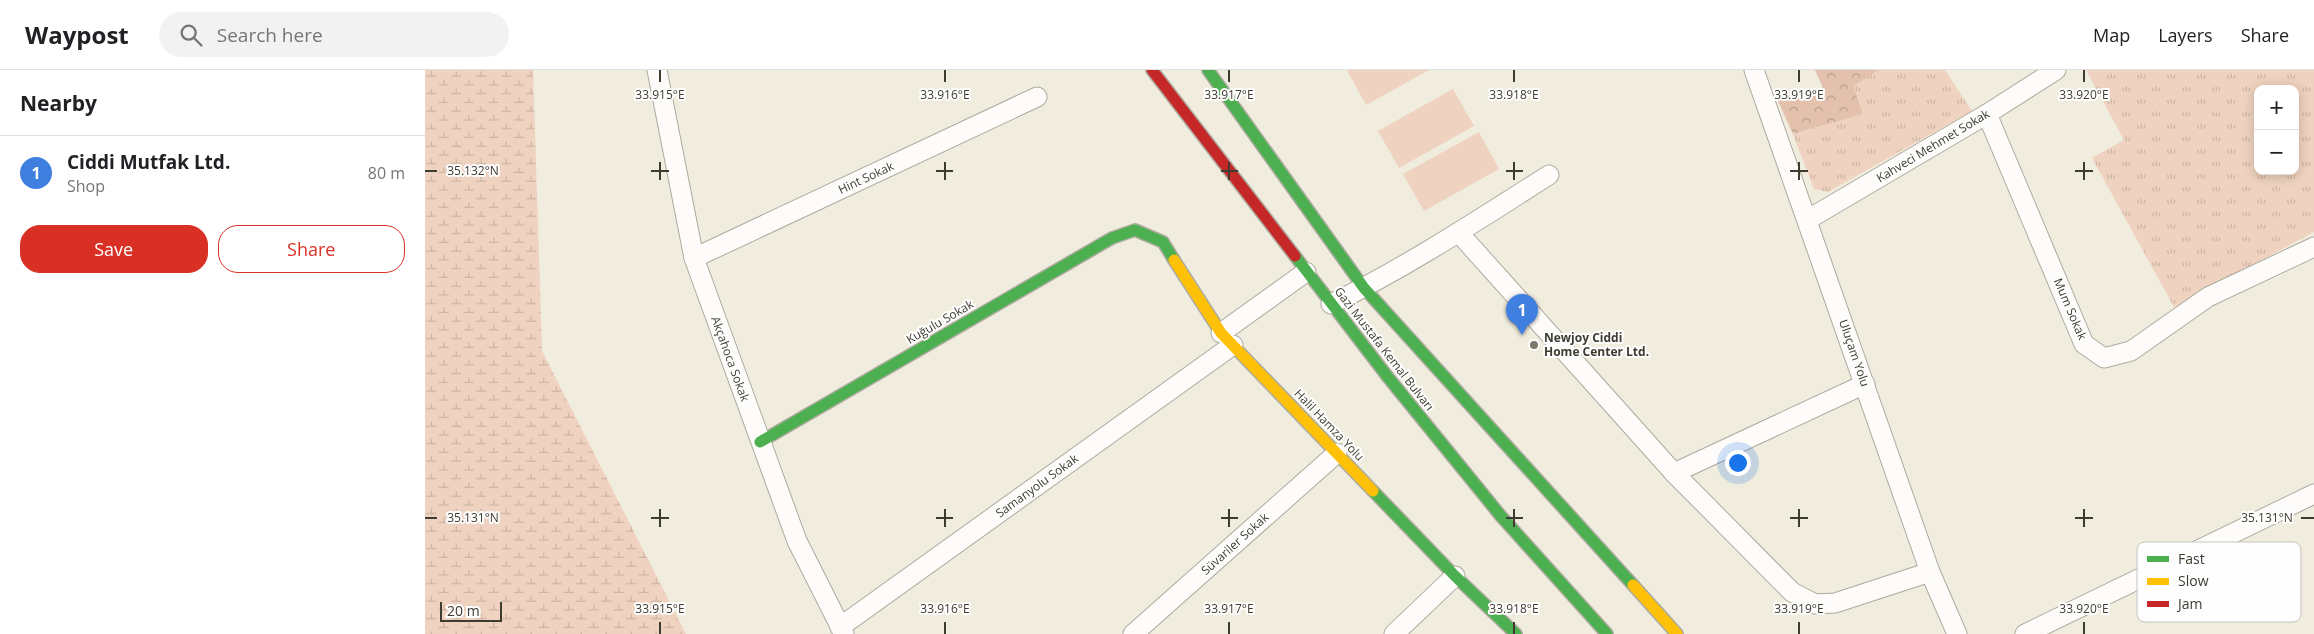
<!DOCTYPE html>
<html lang="en">
<head>
<meta charset="utf-8">
<style>
	body { margin:0; font-family:"Open Sans",sans-serif; background:#f2f2f2; color:#202124 }
	.controls { position:absolute; right:15px; top:15px; display:grid; overflow:hidden; border-radius:10px; box-shadow:0 2px 12px #0003 }
	.controls button { width:45px; height:45px; display:grid; place-items:center; padding:0; border:0; border-bottom:1px solid #e0e0e0; background:#fff; color:#202124; font:25px sans-serif }
	.scale { position:absolute; left:15px; bottom:12px; width:62px; box-sizing:border-box; padding-left:5px; border:2px solid #3e3b30; border-top:0; font-size:14px; line-height:18px; white-space:nowrap; color:#3e3b30; -webkit-text-stroke:4px #fefefe; paint-order:stroke }
	.you { position:absolute; left:1312px; top:392px; width:18px; height:18px; margin:-12px; border:4px solid #fff; border-radius:50%; background:#1a73e8; box-shadow:0 0 0 8px #1a73e833 }
	.badge { display:grid; place-items:center; width:32px; height:32px; border-radius:50%; background:#d93025; color:#fff; font-size:16px; font-weight:700 }
	.pin { position:absolute; translate:-50% -41px; filter:drop-shadow(0 1px 2px #0008) }
	.pin::after { content:''; position:absolute; top:26px; width:18px; height:15px; background:inherit; clip-path:polygon(0 0,100% 0,50% 100%) }
	.list { margin:0; padding:0; list-style:none }
	h2 { display:flex; justify-content:space-between; align-items:center; height:65px; margin:0; padding:0 20px; font-size:21px }
	h2 small { font-size:16px; font-weight:400; color:#757577 }
	.list li { display:grid; grid-template-columns:32px 1fr auto; gap:15px; align-items:center; box-sizing:border-box; height:75px; padding:0 20px; border-top:1px solid #e0e0e0 }
	.list b { display:block; font-size:19px; white-space:nowrap }
	.list p { margin:0; font-size:16px; white-space:nowrap; color:#757577 }
	.list em { font-size:16px; font-style:normal; color:#757577 }
	.actions { display:flex; gap:10px; padding:15px 20px }
	.actions a { flex:1; padding:11px 0; border:1px solid #d93025; border-radius:20px; text-align:center; font-size:18px; color:#d93025 }
	.actions .main { background:#d93025; color:#fff }
	.icon { flex:none; width:28px; height:28px; fill:none; stroke:currentColor; stroke-width:2; stroke-linecap:round; stroke-linejoin:round }
	.map { position:relative; flex:none; width:1889px; height:564px; overflow:hidden }
	header { display:flex; align-items:center; gap:30px; box-sizing:border-box; height:70px; padding:0 25px; background:#fff; border-bottom:1px solid #e0e0e0 }
	header strong { font-size:24px }
	nav { display:flex; gap:28px; margin-inline-start:auto; font-size:18px }
	.search { width:350px; height:45px; background:#f2f2f2; display:flex; align-items:center; gap:12px; box-sizing:border-box; padding:0 18px; border-radius:28px; color:#757577; font-size:19px }
	main { display:flex }
	aside { flex:1; background:#fff }
	.map>svg:first-child { display:block }
	.grass { fill:url(#grass-tufts); fill-rule:evenodd }
	.forest { fill:url(#forest-crowns) }
	.wetland { fill:url(#wetland-marsh) }
	.garden { fill:#efd2bf }
	.lines { fill:none; stroke-linecap:round; stroke-linejoin:round }
	.street-casing { stroke:#adaa9f; stroke-width:21 }
	.fast-casing { stroke:#adaa9f; stroke-width:14 }
	.slow-casing { stroke:#adaa9f; stroke-width:14 }
	.jam-casing { stroke:#adaa9f; stroke-width:14 }
	.street { stroke:#fdfcfa; stroke-width:19 }
	.fast { stroke:#4caf50; stroke-width:11 }
	.slow { stroke:#ffc107; stroke-width:11 }
	.jam { stroke:#c62828; stroke-width:11 }
	.ticks { fill:none; stroke:#3e3b30; stroke-width:2 }
	.poi-dot { fill:#7c796d; stroke:#fefefe; stroke-width:2 }
	.labels { text-anchor:middle; stroke-width:4; stroke-linejoin:round; paint-order:stroke }
	.street-label { font-size:12px; fill:#3e3b30; stroke:#fefefe }
	.poi-label { font-size:12px; font-weight:bold; fill:#3e3b30; stroke:#fefefe; text-anchor:start }
	.key { fill:#fefefe; stroke:#c4c4c0; stroke-width:1 }
	.key-label { font-size:14px; fill:#3e3b30 }
	.ticks-label { font-size:12px; text-anchor:middle; fill:#3e3b30; stroke:#fefefe; stroke-width:4; stroke-linejoin:round; paint-order:stroke }
</style>
</head>
<body>
<header>
<strong>Waypost</strong>
<div class="search"><svg class="icon" aria-label="search" viewBox="0 0 24 24"><circle cx="10" cy="10" r="6"/><path d="M15 15l6 6"/></svg>Search here</div>
<nav><a>Map</a><a>Layers</a><a>Share</a></nav>
</header>
<main>
<aside>
<h2>Nearby<small></small></h2>
<ul class="list">
<li><span class="badge" style="background:#3f7fe0">1</span><div><b>Ciddi Mutfak Ltd.</b><p>Shop</p></div><em>80 m</em></li>
</ul>
<div class="actions"><a class="main">Save</a><a>Share</a></div>
</aside>
<div class="map">
<svg width="1889" height="564" viewBox="0 0 1889 564">
	<defs>
		<pattern id="grass-tufts" width="24" height="20" patternUnits="userSpaceOnUse" patternTransform="scale(1.25)"><rect width="24" height="20" fill="#efd2bf"/><path d="M3 7l-1-3M5 7V3M7 7l1-3M15 17l-1-3M17 17v-4M19 17l1-3" fill="none" stroke="#ceb5a4"/></pattern>
		<pattern id="forest-crowns" width="20" height="18" patternUnits="userSpaceOnUse" patternTransform="scale(1.25)"><rect width="20" height="18" fill="#e3c1ac"/><path d="M2 6a3 3 0 1 1 6 0M12 15a3 3 0 1 1 6 0" fill="none" stroke="#b99e8c"/></pattern>
		<pattern id="wetland-marsh" width="20" height="14" patternUnits="userSpaceOnUse" patternTransform="scale(1.25)"><rect width="20" height="14" fill="#efd2bf"/><path d="M1 5h8M5 5V1M11 12h8M15 12V8" fill="none" stroke="#ceb5a4"/></pattern>
	</defs>
	<rect width="100%" height="100%" fill="#f0ecde"/>
	<g class="grass">
		<path d="M 1454,0 L 1520,0 L 1547,41 L 1403,122 L 1389,119 L 1368,64 L 1438,44 L 1427,15 Z"/>
		<path d="M 1661,0 L 1889,0 L 1889,162 L 1749,237 L 1667,88 L 1699,70 ZM 1833,19 L 1870,19 L 1870,101 L 1833,101 Z"/>
	</g>
	<path class="forest" d="M 1390,0 L 1454,0 L 1428,16 L 1438,44 L 1368,64 L 1352,29 L 1401,25 Z"/>
	<path class="wetland" d="M 0,0 L 108,0 L 117,281 L 261,564 L 0,564 Z"/>
	<g class="garden">
		<path d="M 922,0 L 1004,0 L 941,35 Z"/>
		<path d="M 1028,19 L 1049,56 L 974,98 L 953,61 Z"/>
		<path d="M 1054,62 L 1074,99 L 999,141 L 978,104 Z"/>
	</g>
	<g class="lines">
		<defs>
			<g id="street">
				<path d="M 232,0 L 269,188 L 372,471 L 419,564"/>
				<path d="M 1329,0 L 1505,502 L 1532,564"/>
				<path d="M 1562,44 L 1659,274 L 1679,288 L 1706,281 L 1783,227 L 1889,177"/>
				<path d="M 1382,150 L 1562,44 L 1631,0"/>
				<path d="M 1034,163 L 1249,403 L 1367,522 L 1390,534 L 1410,533 L 1505,502"/>
				<path d="M 269,188 L 612,27"/>
				<path d="M 906,234 C 982,197 1053,150 1124,105"/>
				<path d="M 796,263 L 881,202"/>
				<path d="M 1249,403 L 1440,314"/>
				<path d="M 415,557 L 808,275"/>
				<path d="M 708,564 L 912,383"/>
				<path d="M 969,564 L 1030,506"/>
				<path d="M 1600,564 L 1889,424"/>
			</g>
			<g id="fast">
				<path d="M 783,0 L 939,218 L 1208,515"/>
				<path d="M 870,186 L 962,306 L 1075,445 L 1182,564"/>
				<path d="M 335,372 L 687,168 L 710,160 L 738,172 L 749,190"/>
				<path d="M 948,421 L 1030,506 L 1091,564"/>
			</g>
			<g id="slow">
				<path d="M 749,190 L 796,263 L 948,421"/>
				<path d="M 1208,515 L 1252,564"/>
			</g>
			<path id="jam" d="M 727,0 L 870,186"/>
		</defs>
		<use href="#street" class="street-casing"/>
		<use href="#fast" class="fast-casing"/>
		<use href="#slow" class="slow-casing"/>
		<use href="#jam" class="jam-casing"/>
		<use href="#street" class="street"/>
		<use href="#fast" class="fast"/>
		<use href="#slow" class="slow"/>
		<use href="#jam" class="jam"/>
	</g>
	<path class="ticks" d="M 235,0 L 235,12M 520,0 L 520,12M 804,0 L 804,12M 1089,0 L 1089,12M 1374,0 L 1374,12M 1659,0 L 1659,12M 235,92 L 235,110M 520,92 L 520,110M 804,92 L 804,110M 1089,92 L 1089,110M 1374,92 L 1374,110M 1659,92 L 1659,110M 0,101 L 12,101M 226,101 L 244,101M 511,101 L 528,101M 796,101 L 813,101M 1081,101 L 1098,101M 1365,101 L 1383,101M 1650,101 L 1668,101M 235,439 L 235,457M 520,439 L 520,457M 804,439 L 804,457M 1089,439 L 1089,457M 1374,439 L 1374,457M 1659,439 L 1659,457M 0,448 L 12,448M 226,448 L 244,448M 511,448 L 528,448M 796,448 L 813,448M 1081,448 L 1098,448M 1365,448 L 1383,448M 1650,448 L 1668,448M 1876,448 L 1889,448M 235,552 L 235,564M 520,552 L 520,564M 804,552 L 804,564M 1089,552 L 1089,564M 1374,552 L 1374,564M 1659,552 L 1659,564"/>
	<circle class="poi-dot" cx="1109" cy="275" r="5"/>
	<g class="labels">
		<g class="street-label">
			<text transform="translate(1508 76) rotate(-31)" y="4">Kahveci Mehmet Sokak</text>
			<text transform="translate(441 108) rotate(-25)" y="4">Hint Sokak</text>
			<text transform="translate(1645 239) rotate(67)" y="4">Mum Sokak</text>
			<text transform="translate(515 252) rotate(-30)" y="4">Kuğulu Sokak</text>
			<text transform="translate(959 279) rotate(52)" y="4">Gazi Mustafa Kemal Bulvarı</text>
			<text transform="translate(1429 283) rotate(71)" y="4">Uluçam Yolu</text>
			<text transform="translate(305 289) rotate(70)" y="4">Akçahoca Sokak</text>
			<text transform="translate(904 355) rotate(46)" y="4">Halil Hamza Yolu</text>
			<text transform="translate(612 416) rotate(-36)" y="4">Samanyolu Sokak</text>
			<text transform="translate(810 474) rotate(-42)" y="4">Süvariler Sokak</text>
		</g>
		<g class="poi-label">
			<text x="1119" y="272">Newjoy Ciddi<tspan x="1119" dy="14">Home Center Ltd.</tspan></text>
		</g>
	</g>
	<rect x="1712" y="472" width="164" height="80" rx="8" class="key"/>
	<rect x="1722" y="486" width="22" height="6" fill="#4caf50"/>
	<rect x="1722" y="508" width="22" height="7" fill="#ffc107"/>
	<rect x="1722" y="531" width="22" height="6" fill="#c62828"/>
	<g class="key-label">
		<text x="1753" y="494">Fast</text>
		<text x="1753" y="516">Slow</text>
		<text x="1753" y="539">Jam</text>
	</g>
	<g class="ticks-label">
		<text x="235" y="29">33.915°E</text>
		<text x="520" y="29">33.916°E</text>
		<text x="804" y="29">33.917°E</text>
		<text x="1089" y="29">33.918°E</text>
		<text x="1374" y="29">33.919°E</text>
		<text x="1659" y="29">33.920°E</text>
		<text x="48" y="105">35.132°N</text>
		<text x="48" y="452">35.131°N</text>
		<text x="1842" y="452">35.131°N</text>
		<text x="235" y="543">33.915°E</text>
		<text x="520" y="543">33.916°E</text>
		<text x="804" y="543">33.917°E</text>
		<text x="1089" y="543">33.918°E</text>
		<text x="1374" y="543">33.919°E</text>
		<text x="1659" y="543">33.920°E</text>
	</g>
</svg>
<div class="controls">
<button>+</button>
<button>−</button>
</div>
<div class="scale">20 m</div>
<div class="you"></div>
<div class="pin badge" style="left:1097px;top:265px;background:#3f7fe0">1</div>
</div>
</main>
</body>
</html>
